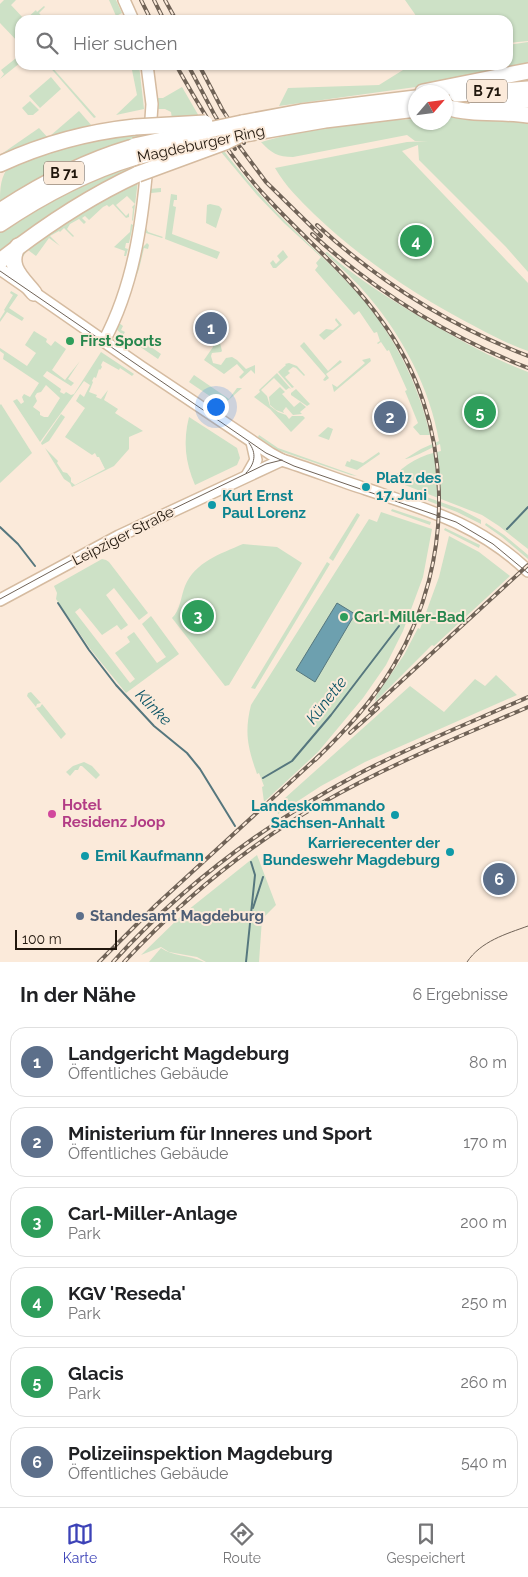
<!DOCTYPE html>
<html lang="de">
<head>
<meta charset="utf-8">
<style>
	body { margin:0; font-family:Raleway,sans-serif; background:#f2f2f2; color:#202124 }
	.compass { position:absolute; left:408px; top:85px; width:45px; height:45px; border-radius:50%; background:#fff; box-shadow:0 1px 4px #0004; rotate:62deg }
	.scale { position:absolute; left:15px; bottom:12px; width:102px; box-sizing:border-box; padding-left:5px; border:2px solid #21170d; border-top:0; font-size:14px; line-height:18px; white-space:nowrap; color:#21170d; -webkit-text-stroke:4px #fbeada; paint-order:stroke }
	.you { position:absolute; left:215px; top:406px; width:18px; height:18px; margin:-12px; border:4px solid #fff; border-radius:50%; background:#1a73e8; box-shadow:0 0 0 8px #1a73e833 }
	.badge { display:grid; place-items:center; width:32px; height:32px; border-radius:50%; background:#3c42b7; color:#fff; font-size:16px; font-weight:700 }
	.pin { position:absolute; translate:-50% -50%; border:2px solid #fff; box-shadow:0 1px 5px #0006 }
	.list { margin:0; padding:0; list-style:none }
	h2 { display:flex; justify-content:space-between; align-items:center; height:65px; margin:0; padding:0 20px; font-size:21px }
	h2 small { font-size:16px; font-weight:400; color:#757577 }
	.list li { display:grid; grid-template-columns:32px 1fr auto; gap:15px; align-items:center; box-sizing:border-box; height:70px; margin:0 10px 10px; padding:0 10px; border:1px solid #e0e0e0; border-radius:15px }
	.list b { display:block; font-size:19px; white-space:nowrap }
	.list p { margin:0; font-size:16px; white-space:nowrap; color:#757577 }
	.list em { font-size:16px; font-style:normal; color:#757577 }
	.icon { flex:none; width:28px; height:28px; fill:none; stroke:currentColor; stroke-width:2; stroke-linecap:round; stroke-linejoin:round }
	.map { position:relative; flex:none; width:528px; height:962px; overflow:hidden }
	.search { position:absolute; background:#fff; box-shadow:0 1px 4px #0004; left:15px; right:15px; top:15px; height:55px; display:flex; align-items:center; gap:12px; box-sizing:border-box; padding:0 18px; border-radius:15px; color:#757577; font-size:19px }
	.sheet { height:545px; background:#fff }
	nav { display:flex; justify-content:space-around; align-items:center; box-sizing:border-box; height:70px; border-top:1px solid #e0e0e0; background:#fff; font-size:14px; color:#757577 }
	nav a { display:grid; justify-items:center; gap:2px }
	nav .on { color:#3c42b7 }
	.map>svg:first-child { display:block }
	.green { fill:#cde1c6; fill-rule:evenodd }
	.water { fill:#6da0af; stroke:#56777e }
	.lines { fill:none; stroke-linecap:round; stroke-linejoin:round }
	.stream { stroke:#56777e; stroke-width:2 }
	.secondary-casing { stroke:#d5bba0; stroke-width:14 }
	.highway-casing { stroke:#d5bba0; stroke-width:18 }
	.secondary { stroke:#fff; stroke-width:11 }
	.highway { stroke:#fff; stroke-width:15 }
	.tram { stroke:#706357; stroke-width:1 }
	.rail-casing { stroke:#706357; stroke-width:4 }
	.rail { stroke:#fbeada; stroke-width:2; stroke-dasharray:5.5; stroke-linecap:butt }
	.highway-bridge-casing { stroke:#d5bba0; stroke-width:18; stroke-linecap:butt }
	.highway-bridge { stroke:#fff; stroke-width:15 }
	.leisure-dot { fill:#2e9e5b; stroke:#fbeada; stroke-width:2 }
	.culture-dot { fill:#0f9aa8; stroke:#fbeada; stroke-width:2 }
	.hotel-dot { fill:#d1479c; stroke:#fbeada; stroke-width:2 }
	.service-dot { fill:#5c6f8a; stroke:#fbeada; stroke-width:2 }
	.labels { text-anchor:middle; stroke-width:4; stroke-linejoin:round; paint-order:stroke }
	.shield { fill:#fbeada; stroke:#62564a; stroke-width:1 }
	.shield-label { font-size:14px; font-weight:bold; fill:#21170d }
	.street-label { font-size:15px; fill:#21170d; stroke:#fbeada }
	.leisure-label { font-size:15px; font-weight:bold; fill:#27864d; stroke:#fbeada; text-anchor:start }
	.culture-label { font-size:15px; font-weight:bold; fill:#0d838f; stroke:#fbeada; text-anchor:start }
	.hotel-label { font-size:15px; font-weight:bold; fill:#b23c85; stroke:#fbeada; text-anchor:start }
	.service-label { font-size:15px; font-weight:bold; fill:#4e5e75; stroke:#fbeada; text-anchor:start }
	.water-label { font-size:16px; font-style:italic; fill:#0c5566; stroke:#fbeada }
</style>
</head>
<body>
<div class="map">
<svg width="528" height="962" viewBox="0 0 528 962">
	<rect width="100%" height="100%" fill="#fbeada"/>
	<g class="green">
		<path d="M 4,0 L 16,0 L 11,5 L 25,20 L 36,10 L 37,12 L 44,6 L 45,7 L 39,13 L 45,20 L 20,20 L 20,44 L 0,23 L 0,4 Z"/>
		<path d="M 109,0 L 116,0 L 122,13 L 116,16 Z"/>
		<path d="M 405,0 L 528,0 L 528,41 L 508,43 L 508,20 L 419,20 Z"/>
		<path d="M 528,42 L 528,67 L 466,80 L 279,106 L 288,88 L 379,85 L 411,65 L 508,65 L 508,45 Z"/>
		<path d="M 20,55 L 20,63 L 0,79 L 4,74 L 1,70 Z"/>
		<path d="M 48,65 L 50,65 L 96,117 L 94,118 Z"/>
		<path d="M 131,65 L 139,65 L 144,109 L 116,115 L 137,95 Z"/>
		<path d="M 51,77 L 61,89 L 40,108 L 29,96 Z"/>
		<path d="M 182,87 L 200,118 L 172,119 L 171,112 L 165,109 L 157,109 L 156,98 L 163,98 Z"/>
		<path d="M 30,101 L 39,110 L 33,115 L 28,115 L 22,108 Z"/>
		<path d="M 79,111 L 92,126 L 51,138 L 50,136 Z"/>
		<path d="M 454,116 L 528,119 L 528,272 L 506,247 L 419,160 L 418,145 L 402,151 L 528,283 L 528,351 C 510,345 493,336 476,327 C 418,297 362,260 314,214 C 299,199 286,187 275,168 L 407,142 L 428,141 L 415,141 L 407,135 L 293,157 C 278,157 271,153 261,142 C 311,128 364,121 415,119 L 416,122 L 446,122 L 446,117 Z"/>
		<path d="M 39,128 L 49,139 L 0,160 L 0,155 Z"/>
		<path d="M 143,130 L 142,138 L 0,204 C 0,188 0,176 11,164 C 25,151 118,135 143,130 Z"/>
		<path d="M 224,151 C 243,176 264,200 286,222 C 313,249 342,274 366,303 C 397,342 419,386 430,435 L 420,435 L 413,427 L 418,423 L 405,391 L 407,390 L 389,350 L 387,351 L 381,342 L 378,344 L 377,343 L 380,341 L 377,332 L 374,333 L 359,311 L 354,315 L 315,270 L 318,266 L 316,263 L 321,257 L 284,223 L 257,195 L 221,152 Z"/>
		<path d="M 139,161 L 138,169 L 0,255 L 0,232 L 50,199 Z"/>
		<path d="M 138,180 L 133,221 L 132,220 L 133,209 L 132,207 L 135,204 L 127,196 L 116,205 L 126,216 L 129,213 L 129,217 L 126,218 L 113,204 L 109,207 L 107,205 L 103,207 L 89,220 L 85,216 L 82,218 L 86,222 L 84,224 L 79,219 L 70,224 L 67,229 L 74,236 L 73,237 L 64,228 L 60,232 L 59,231 L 50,236 L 60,246 L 49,238 L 36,256 L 28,250 L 20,260 L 23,263 L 21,265 L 17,257 L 49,230 Z"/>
		<path d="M 161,188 L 161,192 L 151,193 L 146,228 L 148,232 L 163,237 L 162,238 L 146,233 L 144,228 L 149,189 Z"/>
		<path d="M 171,194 L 177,195 L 177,200 L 174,200 L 173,206 L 176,207 L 172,234 L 220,252 L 217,259 L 165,239 Z"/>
		<path d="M 210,204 L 219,206 L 222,209 L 216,228 L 206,223 L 207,205 Z"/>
		<path d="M 131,224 L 133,225 L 129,243 L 126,243 L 125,248 L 128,249 L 126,256 L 124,256 L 125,251 L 114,247 L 130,232 Z"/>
		<path d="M 147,243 L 149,245 L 148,249 L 144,248 L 139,269 L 119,323 L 123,326 L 121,330 L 125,332 L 123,335 L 116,329 L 140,250 Z"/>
		<path d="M 283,250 L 288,257 L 276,268 L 273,268 L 270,263 L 273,260 L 276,264 L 280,260 L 277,256 Z"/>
		<path d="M 327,252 C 356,278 388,298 422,318 C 456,338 491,358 528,372 L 528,549 L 499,526 L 482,515 L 392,480 C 404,463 422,455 441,451 L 440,444 C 431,448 411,459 405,459 L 421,449 L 439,441 C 430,389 403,337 369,297 C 356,281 340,267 325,253 Z"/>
		<path d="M 11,291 L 18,295 L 9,308 L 24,318 L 22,321 L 7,312 L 0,322 L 0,319 L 5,311 L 4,310 L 13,295 L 10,293 Z"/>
		<path d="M 336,318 L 342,325 L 324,340 L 319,335 L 326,329 L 333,330 L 339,325 L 335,320 Z"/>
		<path d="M 34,331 L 47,339 L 46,342 L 51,346 L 55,341 L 66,349 L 52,370 L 65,380 L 80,361 L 68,379 L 74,383 L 71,386 L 47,371 L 43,376 L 61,389 L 60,392 L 64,394 L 66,392 L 71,395 L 74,394 L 101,352 L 134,374 L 132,376 L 120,368 L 119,370 L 103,361 L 101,365 L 102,367 L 100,370 L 99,369 L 96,378 L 94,377 L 92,381 L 93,382 L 89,392 L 97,395 L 96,397 L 101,399 L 108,390 L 104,400 L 118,409 L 115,413 L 143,431 L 129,437 L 129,449 L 114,466 L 72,487 L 70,483 L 64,479 L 45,448 L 58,461 L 57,463 L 63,472 L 67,473 L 71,478 L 71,482 L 75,485 L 105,469 L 99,457 L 97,457 L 95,453 L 92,455 L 65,437 L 85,408 L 76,401 L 80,394 L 84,397 L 90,385 L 84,381 L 40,442 L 13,401 L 17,399 L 21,404 L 24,402 L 22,397 L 24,394 L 30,397 L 39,383 L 3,359 L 4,354 L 0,351 L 0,348 L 27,366 L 36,353 L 25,345 ZM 46,385 L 60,398 L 48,417 L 44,417 L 40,415 L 40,412 L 33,407 L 37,401 L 35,396 L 37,393 L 41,392 Z"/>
		<path d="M 218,335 L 222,351 L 221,352 L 212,353 L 211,356 L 213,363 L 221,365 L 226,358 L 232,357 L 237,360 L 246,369 L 255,365 L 255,374 L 251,370 L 241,379 L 239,377 L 244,372 L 237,364 L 224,374 L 204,360 L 213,347 L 212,337 Z"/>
		<path d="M 137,337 L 161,354 L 158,359 L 133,342 Z"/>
		<path d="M 304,342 L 328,371 L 340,360 L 342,362 L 326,374 L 329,378 L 325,381 L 323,380 L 326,376 L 300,346 Z"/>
		<path d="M 370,358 L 371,361 L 334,392 L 332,384 L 337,387 L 365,363 L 362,360 Z"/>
		<path d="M 289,363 L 297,366 L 305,375 L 304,376 L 296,368 L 293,367 L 288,371 L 290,373 L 285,377 L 294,387 L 292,388 L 278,372 L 286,365 L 285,364 Z"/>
		<path d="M 277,373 L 291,389 L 289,388 L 286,390 L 274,378 L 261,390 L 267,396 L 270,406 L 278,412 L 286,415 L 289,419 L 292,416 L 303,416 L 305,418 L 291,432 L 270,409 L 254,397 L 260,392 L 259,390 Z"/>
		<path d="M 194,375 L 229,399 L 237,388 L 242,388 L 223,405 L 189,382 Z"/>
		<path d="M 280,387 L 285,392 L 282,394 L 294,407 L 300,402 L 306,407 L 300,412 L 302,414 L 293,415 L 286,407 L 283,411 L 284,413 L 276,410 L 270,405 L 269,397 Z"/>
		<path d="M 296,389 L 310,404 L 307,406 L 291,395 L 291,393 Z"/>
		<path d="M 1,404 L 32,453 L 0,483 L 0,405 Z"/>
		<path d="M 61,414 L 65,417 L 49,441 L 42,445 L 41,443 Z"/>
		<path d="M 189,417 L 237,448 L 240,458 L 237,465 L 195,485 C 185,462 183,441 189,417 Z"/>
		<path d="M 328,427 L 333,429 L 329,440 L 318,436 Z"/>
		<path d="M 259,435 L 278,448 L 357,476 L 351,475 L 277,450 L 258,437 Z"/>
		<path d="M 379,452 L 380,454 L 357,470 L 345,466 L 347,461 L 350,462 L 351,459 L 363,463 Z"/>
		<path d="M 407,490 L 460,509 L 481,520 L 481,524 L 457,512 L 405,492 Z"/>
		<path d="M 392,509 L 431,522 L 430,525 L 391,511 Z"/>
		<path d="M 381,512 L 432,529 L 423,577 L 403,631 L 386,665 L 363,698 L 318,752 L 264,802 L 262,787 L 264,786 L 259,773 L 257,774 C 248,748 244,733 251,705 L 369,519 L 377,522 Z"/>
		<path d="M 357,513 L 360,515 L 333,561 L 329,558 Z"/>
		<path d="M 486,523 L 504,535 L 528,555 L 528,559 L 502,537 L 485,525 Z"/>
		<path d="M 445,528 L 480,545 L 479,548 L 444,530 Z"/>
		<path d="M 449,536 L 479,552 L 510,576 L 434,646 L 432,645 L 375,702 L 376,696 L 404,655 L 418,628 L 420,629 L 439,577 Z"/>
		<path d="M 243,544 L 277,547 L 302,563 L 229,685 L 225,686 L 172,618 C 180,611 181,596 185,586 C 195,562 220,554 243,544 Z"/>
		<path d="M 102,559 L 106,560 L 109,562 L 148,613 L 139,620 L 114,588 L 106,595 L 128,625 L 121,630 L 117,625 L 102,635 L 80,608 L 75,612 L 130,683 L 135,679 L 115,653 L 130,642 L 127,637 L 134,632 L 157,663 L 166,657 L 142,624 L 151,616 L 179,654 L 126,693 L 91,650 L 56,599 L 57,593 L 54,586 Z"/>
		<path d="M 327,562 L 330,564 L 255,689 L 251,688 Z"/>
		<path d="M 496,675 L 517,695 L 365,762 L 321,786 L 278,814 L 275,807 L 410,686 L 444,712 L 475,679 L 485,686 Z"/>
		<path d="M 31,692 L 41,703 L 37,704 L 36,707 L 27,696 L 28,693 Z"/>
		<path d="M 42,704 L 66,734 L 61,739 L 36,708 L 40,707 Z"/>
		<path d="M 84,762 L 92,766 L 100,775 L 96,779 L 82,766 L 80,766 L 78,770 L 75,770 L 70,776 L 66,772 L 73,766 Z"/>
		<path d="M 257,855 L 276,905 L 262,919 L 259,962 L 206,962 L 197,957 L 169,952 L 161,947 L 141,955 L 183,914 Z"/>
		<path d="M 161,948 C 173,957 188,954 204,962 L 149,962 Z"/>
	</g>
	<path class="water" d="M 337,603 L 355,614 L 315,682 L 296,670 Z"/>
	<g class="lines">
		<g class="stream">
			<path d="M 0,527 L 18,544 L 35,566"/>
			<path d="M 507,529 L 528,507"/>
			<path d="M 58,603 L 89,650 L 116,685 L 154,726 L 187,753 L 200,769 L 235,826"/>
			<path d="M 263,778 L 292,761 L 331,715 L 399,626"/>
			<path d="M 253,908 L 263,877"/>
			<path d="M 246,962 L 255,875 L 251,862"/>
		</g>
		<defs>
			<g id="secondary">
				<path d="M 124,0 L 133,20"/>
				<path d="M 147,65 L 152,104 L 150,134"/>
				<path d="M 0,269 L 141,367 L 271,454 L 282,460 C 310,469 338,480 366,489 C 428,510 479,524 528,571"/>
				<path d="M 104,341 C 133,287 142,225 147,165"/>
				<path d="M 248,474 L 256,460 L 252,442"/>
				<path d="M 0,600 L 119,536 L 282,460"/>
			</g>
			<g id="highway">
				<path d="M 423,92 L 528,71"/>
				<path d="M 457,94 L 528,89"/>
				<path d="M 477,103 L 528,100"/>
				<path d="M 446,107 C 472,115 500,111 528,115"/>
				<path d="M 242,123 L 301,112 L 416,98"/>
				<path d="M 239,135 L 325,120 L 416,109"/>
				<path d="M 0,164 C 43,144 88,132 135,127"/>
				<path d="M 0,211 C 41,184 83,162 130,148"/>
				<path d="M 0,224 C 43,195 86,172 136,157"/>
				<path d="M 18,246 C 6,266 22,278 34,293"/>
				<path d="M 0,261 C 43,227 88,197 138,174"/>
			</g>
		</defs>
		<use href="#secondary" class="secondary-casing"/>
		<use href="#highway" class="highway-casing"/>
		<use href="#secondary" class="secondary"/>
		<use href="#highway" class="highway"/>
		<g class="tram">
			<path d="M 0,271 L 266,453 L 294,466 L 456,522 L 493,544 L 528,573"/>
			<path d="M 246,473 C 255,464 257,453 249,443"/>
			<path d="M 0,599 L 103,543 L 266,464 L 282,460"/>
			<path d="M 467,962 C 481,941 506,934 528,926"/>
		</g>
		<defs>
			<g id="rail">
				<path d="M 141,0 L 151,20"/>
				<path d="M 154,0 L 164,20"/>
				<path d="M 165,0 L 176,20"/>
				<path d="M 176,65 C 203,113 231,160 269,200 C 306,240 349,275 381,320 C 455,420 457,559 394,665 C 373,701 345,731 315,760"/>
				<path d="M 188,65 L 214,114 L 235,149"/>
				<path d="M 199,65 L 222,109 L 244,143"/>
				<path d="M 234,139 L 266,182 L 321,236"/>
				<path d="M 317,225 C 378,281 451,326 528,356"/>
				<path d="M 312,234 C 375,291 449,337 528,368"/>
				<path d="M 370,710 L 528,565"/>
				<path d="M 350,733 L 378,708"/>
				<path d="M 99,962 L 156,905 L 320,755"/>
				<path d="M 113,962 C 184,884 269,821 362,772 C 416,744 472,722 528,697"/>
				<path d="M 124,962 C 182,900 248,845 322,803 C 388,765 459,737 528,707"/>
			</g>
		</defs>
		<use href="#rail" class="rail-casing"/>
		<use href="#rail" class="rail"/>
		<defs>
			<g id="highway-bridge">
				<path d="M 135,127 L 205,123"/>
				<path d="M 134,146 L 242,123"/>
				<path d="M 136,157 L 205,141"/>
				<path d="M 138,174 L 225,142 L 239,135"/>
			</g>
		</defs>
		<use href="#highway-bridge" class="highway-bridge-casing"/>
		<use href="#highway-bridge" class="highway-bridge"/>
	</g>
	<g class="leisure-dot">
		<circle cx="70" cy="341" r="5"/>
		<circle cx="344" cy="617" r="5"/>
	</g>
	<g class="culture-dot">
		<circle cx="366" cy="487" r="5"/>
		<circle cx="212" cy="505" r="5"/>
		<circle cx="395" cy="815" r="5"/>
		<circle cx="450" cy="852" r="5"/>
		<circle cx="85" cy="856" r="5"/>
	</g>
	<circle class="hotel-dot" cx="52" cy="814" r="5"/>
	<circle class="service-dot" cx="80" cy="916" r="5"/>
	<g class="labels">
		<g class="shield">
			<rect x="467" y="79.5" width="40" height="23" rx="4"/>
			<rect x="44" y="161.5" width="40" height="23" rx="4"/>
		</g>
		<g class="shield-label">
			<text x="487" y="96">B 71</text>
			<text x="64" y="178">B 71</text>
		</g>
		<g class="street-label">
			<text transform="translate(201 144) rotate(-12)" y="5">Magdeburger Ring</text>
			<text transform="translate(123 536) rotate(-27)" y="5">Leipziger Straße</text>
		</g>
		<g class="leisure-label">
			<text x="80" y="346">First Sports</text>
			<text x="354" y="622">Carl-Miller-Bad</text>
		</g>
		<g class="culture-label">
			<text x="376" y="483">Platz des<tspan x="376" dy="17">17. Juni</tspan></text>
			<text x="222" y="501">Kurt Ernst<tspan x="222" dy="17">Paul Lorenz</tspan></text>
			<text x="385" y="811" text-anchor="end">Landeskommando<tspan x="385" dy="17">Sachsen-Anhalt</tspan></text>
			<text x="440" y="848" text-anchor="end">Karrierecenter der<tspan x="440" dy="17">Bundeswehr Magdeburg</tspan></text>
			<text x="95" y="861">Emil Kaufmann</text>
		</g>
		<g class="hotel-label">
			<text x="62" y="810">Hotel<tspan x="62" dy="17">Residenz Joop</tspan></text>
		</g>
		<g class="service-label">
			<text x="90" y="921">Standesamt Magdeburg</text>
		</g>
		<g class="water-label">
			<text transform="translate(326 700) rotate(-52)" y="6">Künette</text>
			<text transform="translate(154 707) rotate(45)" y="6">Klinke</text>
		</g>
	</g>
</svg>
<svg class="compass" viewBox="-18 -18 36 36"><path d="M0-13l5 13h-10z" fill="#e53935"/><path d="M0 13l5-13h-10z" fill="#757577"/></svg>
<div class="scale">100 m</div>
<div class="you"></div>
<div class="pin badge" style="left:211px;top:328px;background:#5c6f8a">1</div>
<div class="pin badge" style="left:390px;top:417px;background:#5c6f8a">2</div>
<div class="pin badge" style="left:198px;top:616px;background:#2e9e5b">3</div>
<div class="pin badge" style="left:416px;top:241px;background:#2e9e5b">4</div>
<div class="pin badge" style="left:480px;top:412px;background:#2e9e5b">5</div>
<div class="pin badge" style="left:499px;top:879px;background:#5c6f8a">6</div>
<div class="search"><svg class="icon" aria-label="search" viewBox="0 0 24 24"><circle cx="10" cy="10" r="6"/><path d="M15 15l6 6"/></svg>Hier suchen</div>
</div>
<section class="sheet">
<h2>In der Nähe<small>6 Ergebnisse</small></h2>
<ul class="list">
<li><span class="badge" style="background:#5c6f8a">1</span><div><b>Landgericht Magdeburg</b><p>Öffentliches Gebäude</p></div><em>80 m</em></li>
<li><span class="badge" style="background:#5c6f8a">2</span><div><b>Ministerium für Inneres und Sport</b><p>Öffentliches Gebäude</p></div><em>170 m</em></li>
<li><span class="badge" style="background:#2e9e5b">3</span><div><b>Carl-Miller-Anlage</b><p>Park</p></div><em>200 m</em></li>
<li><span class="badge" style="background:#2e9e5b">4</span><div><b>KGV 'Reseda'</b><p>Park</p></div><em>250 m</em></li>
<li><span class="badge" style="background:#2e9e5b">5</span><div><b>Glacis</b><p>Park</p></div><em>260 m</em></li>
<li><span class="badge" style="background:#5c6f8a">6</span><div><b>Polizeiinspektion Magdeburg</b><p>Öffentliches Gebäude</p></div><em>540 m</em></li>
</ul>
</section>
<nav>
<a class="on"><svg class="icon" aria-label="map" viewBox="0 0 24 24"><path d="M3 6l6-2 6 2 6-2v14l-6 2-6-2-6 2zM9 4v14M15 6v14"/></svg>Karte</a>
<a><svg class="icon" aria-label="directions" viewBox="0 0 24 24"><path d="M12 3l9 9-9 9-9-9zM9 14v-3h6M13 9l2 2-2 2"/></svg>Route</a>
<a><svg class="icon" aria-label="saved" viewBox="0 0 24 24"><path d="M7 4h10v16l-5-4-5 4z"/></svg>Gespeichert</a>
</nav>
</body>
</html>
